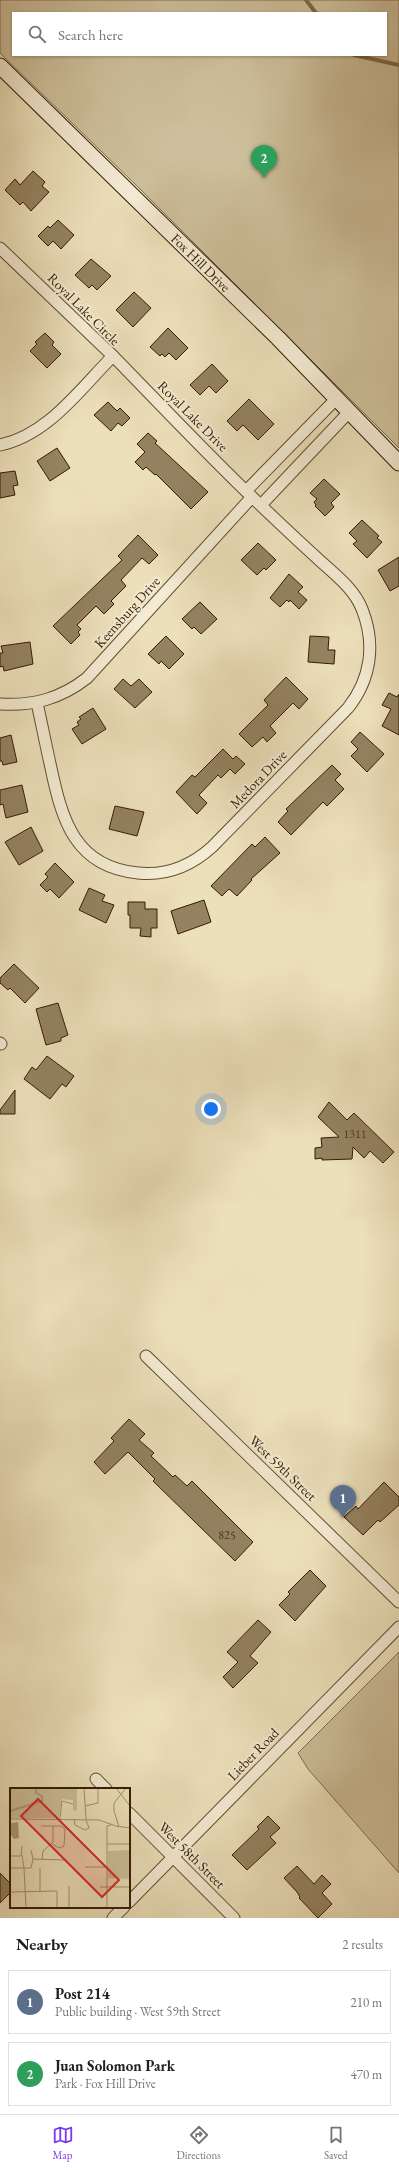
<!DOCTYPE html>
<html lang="en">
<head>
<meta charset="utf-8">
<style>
	body { margin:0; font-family:"EB Garamond",serif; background:#f2f2f2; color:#202124 }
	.you { position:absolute; left:211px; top:1109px; width:14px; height:14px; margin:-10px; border:3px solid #fff; border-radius:50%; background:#1a73e8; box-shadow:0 0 0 6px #1a73e833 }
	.badge { display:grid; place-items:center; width:26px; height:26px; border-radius:50%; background:#7c3aed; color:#fff; font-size:13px; font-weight:700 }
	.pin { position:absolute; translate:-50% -33px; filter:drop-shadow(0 1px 2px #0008) }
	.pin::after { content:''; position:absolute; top:21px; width:14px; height:12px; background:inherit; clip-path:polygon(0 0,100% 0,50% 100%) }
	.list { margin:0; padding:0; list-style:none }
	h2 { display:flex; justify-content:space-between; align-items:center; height:52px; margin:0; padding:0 16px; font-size:17px }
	h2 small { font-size:13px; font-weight:400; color:#757577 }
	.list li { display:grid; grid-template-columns:26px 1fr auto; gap:12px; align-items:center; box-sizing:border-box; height:64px; margin:0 8px 8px; padding:0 8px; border:1px solid #e0e0e0; border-radius:0px }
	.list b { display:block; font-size:15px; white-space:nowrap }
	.list p { margin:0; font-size:13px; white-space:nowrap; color:#757577 }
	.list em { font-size:13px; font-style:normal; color:#757577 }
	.icon { flex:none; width:22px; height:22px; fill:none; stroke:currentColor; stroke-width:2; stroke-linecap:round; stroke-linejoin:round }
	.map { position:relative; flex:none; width:399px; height:1918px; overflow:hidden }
	.search { position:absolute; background:#fff; box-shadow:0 1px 3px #0004; left:12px; right:12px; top:12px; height:44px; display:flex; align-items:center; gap:10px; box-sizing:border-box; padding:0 14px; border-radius:0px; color:#757577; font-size:15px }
	.sheet { height:196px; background:#fff }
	nav { display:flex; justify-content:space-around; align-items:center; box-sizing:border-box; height:56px; border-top:1px solid #e0e0e0; background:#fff; font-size:11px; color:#757577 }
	nav a { display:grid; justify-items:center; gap:2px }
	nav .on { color:#7c3aed }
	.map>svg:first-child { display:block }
	.green { fill:#cdbf9b; stroke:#816e4e; fill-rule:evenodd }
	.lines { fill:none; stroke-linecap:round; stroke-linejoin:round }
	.stream { stroke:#7e694a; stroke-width:4 }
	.building { fill:#948261; stroke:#351c00 }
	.street-casing { stroke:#634d2f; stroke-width:13 }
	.secondary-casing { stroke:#351c00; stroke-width:17 }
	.street { stroke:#f3ebd3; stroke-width:11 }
	.secondary { stroke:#f3ebd3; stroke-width:15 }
	.labels { text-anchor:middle; stroke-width:4; stroke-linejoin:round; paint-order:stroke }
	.number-label { font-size:12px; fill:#4d3618 }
	.street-label { font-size:14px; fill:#351c00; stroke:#f3ebd3 }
	.inset-river { fill:none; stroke:#ae9d7b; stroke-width:2 }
	.inset-road { fill:none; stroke:#a39270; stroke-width:1 }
	.view { fill:#d62828; fill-opacity:0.15; stroke:#d62828; stroke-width:2 }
	.inset-edge { fill:none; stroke:#351c00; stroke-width:2 }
</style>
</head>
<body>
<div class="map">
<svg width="399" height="1918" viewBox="0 0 399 1918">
	<rect width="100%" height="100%" fill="#ece0bb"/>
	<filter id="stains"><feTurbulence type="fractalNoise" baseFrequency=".005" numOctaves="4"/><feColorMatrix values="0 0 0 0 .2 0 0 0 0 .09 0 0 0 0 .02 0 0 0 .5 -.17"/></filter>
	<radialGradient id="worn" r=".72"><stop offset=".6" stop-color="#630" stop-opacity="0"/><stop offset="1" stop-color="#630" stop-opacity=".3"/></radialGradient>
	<g class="green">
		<path d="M 0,0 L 399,0 L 399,448 L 136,185 L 0,53 ZM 13,13 L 386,13 L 386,55 L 13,55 Z"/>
		<path d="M 399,1652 L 399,1873 L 308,1769 L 298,1753 Z"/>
	</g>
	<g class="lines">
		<g class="stream">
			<path d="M 306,0 L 316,13"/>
			<path d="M 354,55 L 399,65"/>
		</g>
	</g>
	<g class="building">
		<path d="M 33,171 L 45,182 L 42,186 L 49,192 L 31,211 L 23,202 L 20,205 L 5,190 L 15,179 L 20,185 Z"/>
		<path d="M 58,220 L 74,235 L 61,249 L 53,241 L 48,246 L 38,236 L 48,226 L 50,228 Z"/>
		<path d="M 91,259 L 111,276 L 97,290 L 92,285 L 89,288 L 75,275 Z"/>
		<path d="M 134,292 L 151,308 L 133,327 L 116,310 Z"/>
		<path d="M 168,328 L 188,348 L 176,360 L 169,353 L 165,357 L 162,354 L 160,356 L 150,347 Z"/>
		<path d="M 45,333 L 54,342 L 52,345 L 61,354 L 47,368 L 30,351 L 37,344 L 35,342 Z"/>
		<path d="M 212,364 L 228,381 L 216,393 L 209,386 L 200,395 L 190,385 Z"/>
		<path d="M 249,399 L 274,424 L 258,440 L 243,425 L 237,431 L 227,421 Z"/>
		<path d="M 108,402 L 117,411 L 120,408 L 130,418 L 122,426 L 118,423 L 111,431 L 94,415 Z"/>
		<path d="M 148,433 L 157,441 L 155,443 L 208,492 L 191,509 L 156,474 L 155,475 L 146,467 L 143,470 L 135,462 L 145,452 L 137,444 Z"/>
		<path d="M 57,448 L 70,468 L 50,481 L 37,461 Z"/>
		<path d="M 15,471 L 18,485 L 13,486 L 15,495 L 0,498 L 0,473 Z"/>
		<path d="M 324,479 L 340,494 L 331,503 L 334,507 L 325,516 L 315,506 L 316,505 L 314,502 L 317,499 L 310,493 Z"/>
		<path d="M 362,520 L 379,536 L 377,538 L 382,542 L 367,558 L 353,544 L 357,541 L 349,533 Z"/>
		<path d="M 138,535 L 158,555 L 149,564 L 142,558 L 121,580 L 126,586 L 111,601 L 114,604 L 104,614 L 96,606 L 77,625 L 81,629 L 78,632 L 80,635 L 71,644 L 53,626 L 122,560 L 118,556 Z"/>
		<path d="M 258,543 L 276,560 L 266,570 L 264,568 L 257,575 L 241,560 Z"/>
		<path d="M 399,557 L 399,586 L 390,591 L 378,570 Z"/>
		<path d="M 289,574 L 303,587 L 298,592 L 307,600 L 299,609 L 290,600 L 289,602 L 287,600 L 280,607 L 270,598 Z"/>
		<path d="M 200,602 L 217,619 L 201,634 L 194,627 L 192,629 L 182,619 Z"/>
		<path d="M 166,636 L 184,654 L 169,669 L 161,661 L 159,664 L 148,654 Z"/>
		<path d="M 310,636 L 329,637 L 328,650 L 335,650 L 334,664 L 308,662 Z"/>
		<path d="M 30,642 L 33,664 L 4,671 L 3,666 L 0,667 L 0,653 L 3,653 L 1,646 Z"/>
		<path d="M 286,677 L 308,699 L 299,709 L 293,703 L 270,726 L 276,733 L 267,742 L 263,737 L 252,747 L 239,734 L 268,705 L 264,700 Z"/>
		<path d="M 123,679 L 131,686 L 139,679 L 152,692 L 135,708 L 114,689 Z"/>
		<path d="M 389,693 L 397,697 L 399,694 L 399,735 L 382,726 L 391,709 L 382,705 Z"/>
		<path d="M 93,708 L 106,729 L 82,744 L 72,729 L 79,725 L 77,722 L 81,719 L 79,717 Z"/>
		<path d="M 360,732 L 384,754 L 367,772 L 351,756 L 358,749 L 351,742 Z"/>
		<path d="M 11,735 L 17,762 L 3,765 L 2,761 L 0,761 L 0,738 Z"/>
		<path d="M 223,749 L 233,759 L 236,756 L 245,764 L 235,774 L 230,769 L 221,778 L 218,775 L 199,795 L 207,803 L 197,814 L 176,792 L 192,775 L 195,777 Z"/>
		<path d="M 332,765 L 341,774 L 335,780 L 344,789 L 327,806 L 323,802 L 291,835 L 278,822 L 288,811 L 286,809 Z"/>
		<path d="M 22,785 L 28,812 L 6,818 L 3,804 L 0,805 L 0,790 Z"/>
		<path d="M 115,806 L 144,812 L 137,836 L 109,829 Z"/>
		<path d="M 31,827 L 43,851 L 19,865 L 5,842 Z"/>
		<path d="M 265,837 L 280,853 L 251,879 L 252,880 L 237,896 L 229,889 L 222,896 L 211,886 L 252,844 L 255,847 Z"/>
		<path d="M 55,863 L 74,882 L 59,898 L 50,889 L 47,892 L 40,885 L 48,877 L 45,874 Z"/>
		<path d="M 89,888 L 105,895 L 102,901 L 114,905 L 106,923 L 79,910 Z"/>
		<path d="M 204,900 L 211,922 L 178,934 L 171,911 Z"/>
		<path d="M 128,902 L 145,902 L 145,909 L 157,909 L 157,928 L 151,928 L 151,937 L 140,936 L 141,928 L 130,928 L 130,915 L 128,915 Z"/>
		<path d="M 14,964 L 39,988 L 25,1003 L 10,988 L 8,990 L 0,983 L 0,978 Z"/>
		<path d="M 58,1003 L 68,1035 L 61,1038 L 61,1041 L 46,1045 L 36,1009 Z"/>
		<path d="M 47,1056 L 74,1076 L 66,1087 L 62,1084 L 50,1099 L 24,1079 L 32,1067 L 36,1070 Z"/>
		<path d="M 15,1090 L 15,1114 L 0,1114 L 0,1110 Z"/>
		<path d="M 329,1102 L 347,1120 L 354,1113 L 394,1152 L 383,1163 L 370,1151 L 364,1158 L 353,1147 L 352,1159 L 322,1160 L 322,1158 L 315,1159 L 315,1148 L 322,1147 L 321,1138 L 339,1137 L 318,1117 Z"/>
		<path d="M 129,1419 L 145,1434 L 139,1440 L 154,1453 L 151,1456 L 173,1477 L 175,1475 L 187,1486 L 192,1481 L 253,1542 L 235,1561 L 153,1481 L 155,1479 L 128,1452 L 105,1474 L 94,1462 L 114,1441 L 111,1438 Z"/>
		<path d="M 384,1482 L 399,1497 L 399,1505 L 380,1522 L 378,1520 L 363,1535 L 344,1517 L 356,1506 L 358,1509 Z"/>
		<path d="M 310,1570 L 326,1586 L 295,1621 L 279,1605 L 290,1594 L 288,1592 Z"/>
		<path d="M 258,1620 L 271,1632 L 250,1656 L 258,1663 L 233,1688 L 223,1677 L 238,1662 L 227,1652 Z"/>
		<path d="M 268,1816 L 280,1828 L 270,1837 L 276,1843 L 247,1870 L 232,1855 L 259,1829 L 257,1827 Z"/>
		<path d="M 297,1866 L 314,1884 L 322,1875 L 331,1884 L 322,1893 L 332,1904 L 318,1918 L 299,1898 L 300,1897 L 297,1892 L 284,1878 Z"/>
		<path d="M 0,1873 L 11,1884 L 11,1892 L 0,1903 Z"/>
	</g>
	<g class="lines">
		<defs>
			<g id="street">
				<path d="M 0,248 L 113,356 C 80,389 48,435 0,445"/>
				<path d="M 246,491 L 337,398"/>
				<path d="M 261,505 L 350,411"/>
				<path d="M 37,703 C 42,725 46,746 51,768 C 62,820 75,867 138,873 C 167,876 191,866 212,847 L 348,708 C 371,679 376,644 362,609 C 354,588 333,573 317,558 C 295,538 274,518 253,498 C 205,452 159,403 113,356"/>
				<path d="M 0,704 C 33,706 60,699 87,678 L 252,497"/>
				<path d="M 0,1043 L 1,1044"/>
				<path d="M 146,1356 L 399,1602"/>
				<path d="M 96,1779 L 106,1789"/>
				<path d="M 129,1813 L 234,1918"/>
				<path d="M 129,1902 L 399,1627"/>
				<path d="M 113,1918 L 124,1907"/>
			</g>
			<g id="secondary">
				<path id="s1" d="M 0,66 L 278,338 L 399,463"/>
			</g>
		</defs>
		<use href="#street" class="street-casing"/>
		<use href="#secondary" class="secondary-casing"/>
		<use href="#street" class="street"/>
		<use href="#secondary" class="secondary"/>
	</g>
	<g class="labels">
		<g class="number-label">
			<text x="355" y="1138">1311</text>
			<text x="227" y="1539">825</text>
		</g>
		<g class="street-label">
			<text dy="5" stroke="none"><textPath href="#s1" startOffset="281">Fox Hill Drive</textPath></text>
			<text transform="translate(84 309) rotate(45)" y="5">Royal Lake Circle</text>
			<text transform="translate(193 416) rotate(45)" y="5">Royal Lake Drive</text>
			<text transform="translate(127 612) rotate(-48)" y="5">Keensburg Drive</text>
			<text transform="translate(258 779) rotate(-46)" y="5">Medora Drive</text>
			<text transform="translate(283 1468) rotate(44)" y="5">West 59th Street</text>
			<text transform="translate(253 1754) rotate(-46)" y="5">Lieber Road</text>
			<text transform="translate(192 1855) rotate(45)" y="5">West 58th Street</text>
		</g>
	</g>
	<g transform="translate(10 1788)">
		<rect width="120" height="120" fill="#ece0bb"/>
		<path d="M 0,0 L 67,1 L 67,23 L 63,22 L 63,12 L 52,11 L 49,30 L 0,30 ZM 120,62 L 120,91 L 98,90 L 98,63 Z" fill="#cdbf9b"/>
		<path d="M 8,34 L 9,50 L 4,51 L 1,47 L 1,35 Z" fill="#ae9d7b"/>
		<path class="inset-river" d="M 0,23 L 32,13 L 32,8 L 26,5 L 26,0"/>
		<path class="inset-road" d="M 74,0 L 76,31M 106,0 L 120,18M 75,18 L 88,15 L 88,0M 0,31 L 89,32 L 106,38 L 120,40M 50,31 L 52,13 L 63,16M 64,31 L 65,37 L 75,42 L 79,40 L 76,32M 31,38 L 51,38 L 55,41 L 54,58 L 49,60 L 42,56M 109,39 L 104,23 L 104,15 L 116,0M 97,56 L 120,56M 12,67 L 14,80M 0,68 L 11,68 L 12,58M 23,71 L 55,72M 32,72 L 33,63 L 43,54 L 43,38M 75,79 L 97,79M 0,80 L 21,80 L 23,71 L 21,62M 14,80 L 16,120M 30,80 L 30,103M 59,98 L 59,120M 90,99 L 120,99M 0,104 L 47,103 L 47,120M 97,120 L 97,38 L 101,37"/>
		<path class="view" d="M 28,11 L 109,92 L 92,109 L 11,28 Z"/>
		<rect width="120" height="120" class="inset-edge"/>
	</g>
	<rect width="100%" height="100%" filter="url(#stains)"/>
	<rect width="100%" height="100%" fill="url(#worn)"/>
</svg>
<div class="you"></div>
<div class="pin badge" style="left:343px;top:1518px;background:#5c6f8a">1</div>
<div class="pin badge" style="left:264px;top:178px;background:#2e9e5b">2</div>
<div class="search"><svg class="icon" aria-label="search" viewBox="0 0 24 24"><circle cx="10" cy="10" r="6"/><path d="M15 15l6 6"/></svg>Search here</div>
</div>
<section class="sheet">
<h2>Nearby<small>2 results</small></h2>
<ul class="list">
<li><span class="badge" style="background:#5c6f8a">1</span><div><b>Post 214</b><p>Public building · West 59th Street</p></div><em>210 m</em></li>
<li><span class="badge" style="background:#2e9e5b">2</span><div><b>Juan Solomon Park</b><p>Park · Fox Hill Drive</p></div><em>470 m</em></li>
</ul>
</section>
<nav>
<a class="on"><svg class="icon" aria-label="map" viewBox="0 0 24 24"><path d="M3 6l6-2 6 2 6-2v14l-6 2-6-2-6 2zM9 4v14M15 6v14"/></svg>Map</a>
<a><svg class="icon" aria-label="directions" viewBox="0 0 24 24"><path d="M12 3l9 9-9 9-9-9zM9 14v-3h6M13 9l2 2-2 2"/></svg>Directions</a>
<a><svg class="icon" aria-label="saved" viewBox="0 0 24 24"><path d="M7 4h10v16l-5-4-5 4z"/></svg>Saved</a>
</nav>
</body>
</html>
